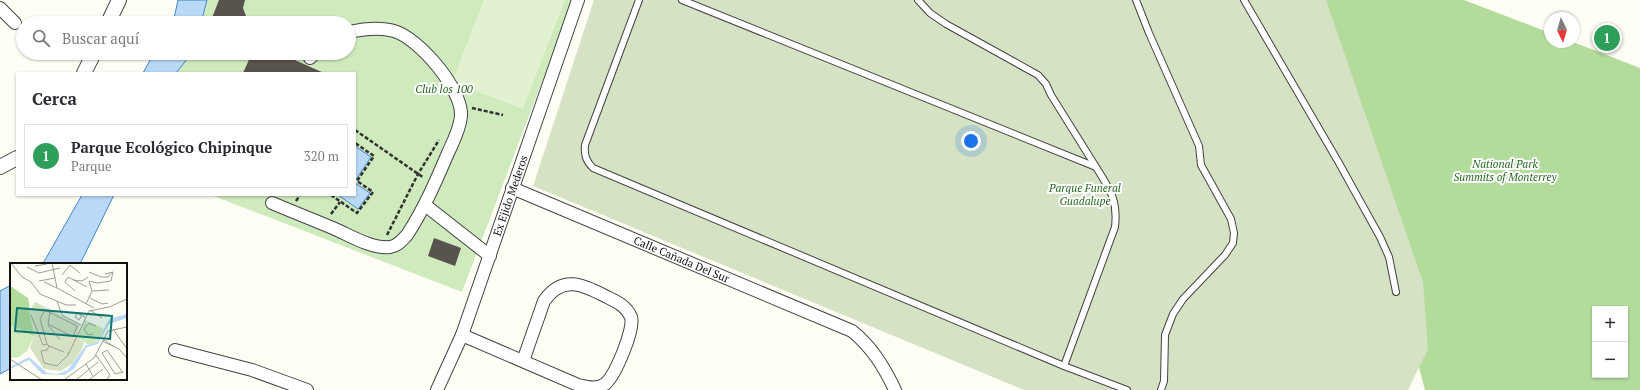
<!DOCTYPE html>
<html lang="es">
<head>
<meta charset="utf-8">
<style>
	body { margin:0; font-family:"PT Serif",serif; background:#f2f2f3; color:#2b2b33 }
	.controls { position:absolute; right:12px; bottom:12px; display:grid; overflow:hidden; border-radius:0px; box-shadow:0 1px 3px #0004 }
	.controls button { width:36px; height:36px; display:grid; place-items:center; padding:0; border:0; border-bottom:1px solid #e1e1e2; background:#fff; color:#2b2b33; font:20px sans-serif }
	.compass { position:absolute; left:1544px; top:12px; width:36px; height:36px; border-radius:50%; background:#fff; box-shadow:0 1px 3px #0004; rotate:175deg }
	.you { position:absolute; left:971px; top:141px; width:14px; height:14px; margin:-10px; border:3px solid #fff; border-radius:50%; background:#1a73e8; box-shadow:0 0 0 6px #1a73e833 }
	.badge { display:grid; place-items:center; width:26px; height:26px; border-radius:50%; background:#c03129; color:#fff; font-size:13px; font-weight:700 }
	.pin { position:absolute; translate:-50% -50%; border:2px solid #fff; box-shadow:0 1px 4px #0006 }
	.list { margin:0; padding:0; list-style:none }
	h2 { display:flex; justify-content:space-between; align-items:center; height:52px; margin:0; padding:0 16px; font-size:17px }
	h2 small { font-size:13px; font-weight:400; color:#7c7c81 }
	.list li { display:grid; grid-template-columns:26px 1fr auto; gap:12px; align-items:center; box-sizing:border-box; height:64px; margin:0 8px 8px; padding:0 8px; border:1px solid #e1e1e2; border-radius:0px }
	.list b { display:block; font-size:15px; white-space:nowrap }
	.list p { margin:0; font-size:13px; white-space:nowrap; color:#7c7c81 }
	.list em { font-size:13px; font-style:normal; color:#7c7c81 }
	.icon { flex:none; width:22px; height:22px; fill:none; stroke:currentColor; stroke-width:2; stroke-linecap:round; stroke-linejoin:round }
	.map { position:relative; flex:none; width:1640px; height:390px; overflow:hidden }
	.search { position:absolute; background:#fff; box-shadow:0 1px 3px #0004; left:16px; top:16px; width:340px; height:44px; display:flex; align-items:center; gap:10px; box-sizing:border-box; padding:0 14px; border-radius:22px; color:#7c7c81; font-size:15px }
	.panel { position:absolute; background:#fff; box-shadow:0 1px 3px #0004; left:16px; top:72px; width:340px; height:124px; border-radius:0px }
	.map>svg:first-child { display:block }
	.green { fill:#cfeabd }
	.forest { fill:#b2db9c; fill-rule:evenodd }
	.cemetery { fill:#d5e2c4 }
	.pitch { fill:#e2f1cf }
	.water { fill:#b9d9f6; stroke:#4086cc }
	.building { fill:#59534d }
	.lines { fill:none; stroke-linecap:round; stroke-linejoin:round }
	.service-casing { stroke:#434343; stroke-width:8 }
	.minor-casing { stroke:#434343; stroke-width:14 }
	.tertiary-casing { stroke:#434343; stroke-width:16 }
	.path { stroke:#323232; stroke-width:2.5; stroke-dasharray:4 2; stroke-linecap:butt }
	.service { stroke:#fff; stroke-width:6 }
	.minor { stroke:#fff; stroke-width:12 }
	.tertiary { stroke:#fff; stroke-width:14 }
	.labels { text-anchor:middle; stroke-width:4; stroke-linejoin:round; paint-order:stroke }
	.park-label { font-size:11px; font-style:italic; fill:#276920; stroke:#fff }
	.street-label { font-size:11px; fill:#101010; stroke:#fff }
	.inset-road { fill:none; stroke:#9f9f99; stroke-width:1 }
	.view { fill:#0f766e; fill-opacity:0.15; stroke:#0f766e; stroke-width:2 }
	.inset-edge { fill:none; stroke:#101010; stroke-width:2 }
</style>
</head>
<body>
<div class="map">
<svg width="1640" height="390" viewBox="0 0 1640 390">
	<rect width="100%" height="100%" fill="#fffef4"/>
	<path class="green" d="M 207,0 L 573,0 L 462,292 L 211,195 L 355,195 L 355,73 L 176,73 L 192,53 L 349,53 L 349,23 L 202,23 Z"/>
	<path class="forest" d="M 1321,0 L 1464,0 L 1550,33 L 1550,42 L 1573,42 L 1640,68 L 1640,390 L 1425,390 ZM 1595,309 L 1625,309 L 1625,375 L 1595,375 Z"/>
	<path class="cemetery" d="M 594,0 L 1326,0 L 1423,282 L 1428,349 L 1408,390 L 1024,390 L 533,186 Z"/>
	<path class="pitch" d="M 484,0 L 565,0 L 523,109 L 452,82 Z"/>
	<g class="water">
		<path d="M 178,0 L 207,0 L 201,23 L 173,23 Z"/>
		<path d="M 154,53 L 192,53 L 176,73 L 143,73 Z"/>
		<path d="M 355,146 L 371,157 L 355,181 Z"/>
		<path d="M 355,183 L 370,193 L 358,209 L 338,195 L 355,195 Z"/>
		<path d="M 82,195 L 114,195 L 80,264 L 42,264 L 45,260 Z"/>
		<path d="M 11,285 L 11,368 L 0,374 L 0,291 Z"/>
	</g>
	<g class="building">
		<path d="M 219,0 L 245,0 L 243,8 L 246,16 L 244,23 L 210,23 Z"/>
		<path d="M 252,53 L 279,53 L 324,73 L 243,73 Z"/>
		<path d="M 434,238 L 461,248 L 455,266 L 428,256 Z"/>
	</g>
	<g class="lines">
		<defs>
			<g id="service">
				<path d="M 639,0 L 585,145 C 584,155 586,161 593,168 L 1064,366 L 1127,390"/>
				<path d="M 682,0 L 1096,167 C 1110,190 1118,199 1115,227 L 1064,366"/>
				<path d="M 918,0 L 930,13 L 946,24 L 1038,75 L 1046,84 L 1051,95 L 1096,167"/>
				<path d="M 1136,0 L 1149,33 L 1199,146 L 1201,165 L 1231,219 L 1234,233 L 1233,243 L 1225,255 L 1183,299 L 1173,314 L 1165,335 L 1164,381 L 1161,390"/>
				<path d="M 1244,0 L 1339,163 L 1380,237 L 1389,257 L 1396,292"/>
			</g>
			<g id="minor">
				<path d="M 0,8 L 15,23"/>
				<path d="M 310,58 L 315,53"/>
				<path id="s1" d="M 512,188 L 852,331 C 872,347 884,367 895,390"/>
				<path d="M 272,203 C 293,212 314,220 335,229 C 351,236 372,249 390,247 C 398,246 402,240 407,235 C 424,209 436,181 448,153 C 453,142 460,129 461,116 C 463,90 419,38 394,31 C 381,27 363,29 349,32"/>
				<path d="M 425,205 L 490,256"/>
				<path d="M 462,335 L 578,385 C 587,387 596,390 605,384 C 615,376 635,329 631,317 C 626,305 615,301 605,296 C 582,284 562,275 544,301 L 523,361"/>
				<path d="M 175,350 L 252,370 L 307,390"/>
				<path id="s2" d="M 437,390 L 462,335 L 578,0"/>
			</g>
			<g id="tertiary">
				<path d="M 108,23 L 119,0"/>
				<path d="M 84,73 L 94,53"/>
				<path d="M 0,167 L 17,158"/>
			</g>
		</defs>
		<use href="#service" class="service-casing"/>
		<use href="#minor" class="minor-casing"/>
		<use href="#tertiary" class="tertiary-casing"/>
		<g class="path">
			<path d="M 472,108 L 503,115"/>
			<path d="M 355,130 L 424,178"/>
			<path d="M 331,195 L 357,213 L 373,192 L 357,181 L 374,156 L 355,143"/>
			<path d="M 296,201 L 300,195"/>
			<path d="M 331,214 L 340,202"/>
			<path d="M 387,235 L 418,174 L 439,140"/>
		</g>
		<use href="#service" class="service"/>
		<use href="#minor" class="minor"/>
		<use href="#tertiary" class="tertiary"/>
	</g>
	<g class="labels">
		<g class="park-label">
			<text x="444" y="93">Club los 100</text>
			<text x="1505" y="168">National Park<tspan x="1505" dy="13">Summits of Monterrey</tspan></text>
			<text x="1085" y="192">Parque Funeral<tspan x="1085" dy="13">Guadalupe</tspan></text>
		</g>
		<g class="street-label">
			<text dy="4" stroke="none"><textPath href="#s2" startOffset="208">Ex Ejido Mederos</textPath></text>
			<text dy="4" stroke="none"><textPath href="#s1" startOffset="184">Calle Cañada Del Sur</textPath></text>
		</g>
	</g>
	<g transform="translate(10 263)">
		<rect width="117" height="117" fill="#fffef4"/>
		<path d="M 0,23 L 18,35 L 24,73 L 17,88 L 9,94 L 0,95 ZM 75,57 L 94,66 L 86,81 L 77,81 L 67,74 Z" fill="#cfeabd"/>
		<path d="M 0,23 L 18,35 L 24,73 L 0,61 Z" fill="#b2db9c"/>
		<path d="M 25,39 L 70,62 L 66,74 L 74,79 L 72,86 L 62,101 L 51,108 L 34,106 L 20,85 L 24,73 L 19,48 Z" fill="#d5e2c4"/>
		<path d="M 117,51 L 117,55 L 99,61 L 88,81 L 77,84 L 64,106 L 54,112 L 32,111 L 19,97 L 0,106 L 0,104 L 19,94 L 37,110 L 47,111 L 58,107 L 76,82 L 87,80 L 99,56 Z" fill="#b9d9f6"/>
		<path class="inset-road" d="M 1,0 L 12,14 L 21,19 L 30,31 L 56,42 L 66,42M 42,0 L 47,25 L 84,45M 60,2 L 70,10M 25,3 L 37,1M 17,4 L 29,10 L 50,5M 79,9 L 91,14 L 98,14 L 102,9M 52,12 L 60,2M 63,17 L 72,18 L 78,14M 29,18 L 45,15M 34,19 L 47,25M 65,28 L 55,19 L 58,14 L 77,24M 82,28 L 79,18 L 87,20 L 101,18 L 103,9 L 95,11M 82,28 L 99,27M 80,35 L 92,41 L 98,40M 47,38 L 52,52 L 71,62M 76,41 L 82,28M 80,47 L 92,55M 40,49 L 38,61 L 63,74M 21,52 L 33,82 L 37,81 L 39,83 L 37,87 L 31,88 L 34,100 L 47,103 L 58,92M 72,52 L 69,57 L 65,54 L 68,50 L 69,51 L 75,54M 38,62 L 50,77M 103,66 L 117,86M 83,71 L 78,72 L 74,66 L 79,60 L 86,63M 93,76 L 103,83M 92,78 L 109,86 L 117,95M 37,81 L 30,56 L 35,47 L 67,63 L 63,74M 39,83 L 54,89M 59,89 L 58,92 L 79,48 L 99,44 L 117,36M 86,92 L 100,112 L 97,117M 0,96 L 32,117M 76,101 L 83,113M 113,109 L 105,111 L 92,90 L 97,87 L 113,110M 54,117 L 84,95 L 98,68 L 117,64M 66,117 L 88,99M 79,117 L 93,106"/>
		<path class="view" d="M 7,45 L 102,53 L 100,76 L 5,68 Z"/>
		<rect width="117" height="117" class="inset-edge"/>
	</g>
</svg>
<div class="controls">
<button>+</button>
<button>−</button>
</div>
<svg class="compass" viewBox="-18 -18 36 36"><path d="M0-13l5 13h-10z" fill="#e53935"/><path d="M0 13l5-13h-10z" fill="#7c7c81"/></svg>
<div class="you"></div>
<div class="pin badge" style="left:1607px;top:38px;background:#2e9e5b">1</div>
<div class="search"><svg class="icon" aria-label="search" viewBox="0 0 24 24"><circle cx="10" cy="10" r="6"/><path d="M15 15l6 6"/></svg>Buscar aquí</div>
<section class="panel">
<h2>Cerca<small></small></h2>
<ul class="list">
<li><span class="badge" style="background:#2e9e5b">1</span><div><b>Parque Ecológico Chipinque</b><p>Parque</p></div><em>320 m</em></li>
</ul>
</section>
</div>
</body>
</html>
